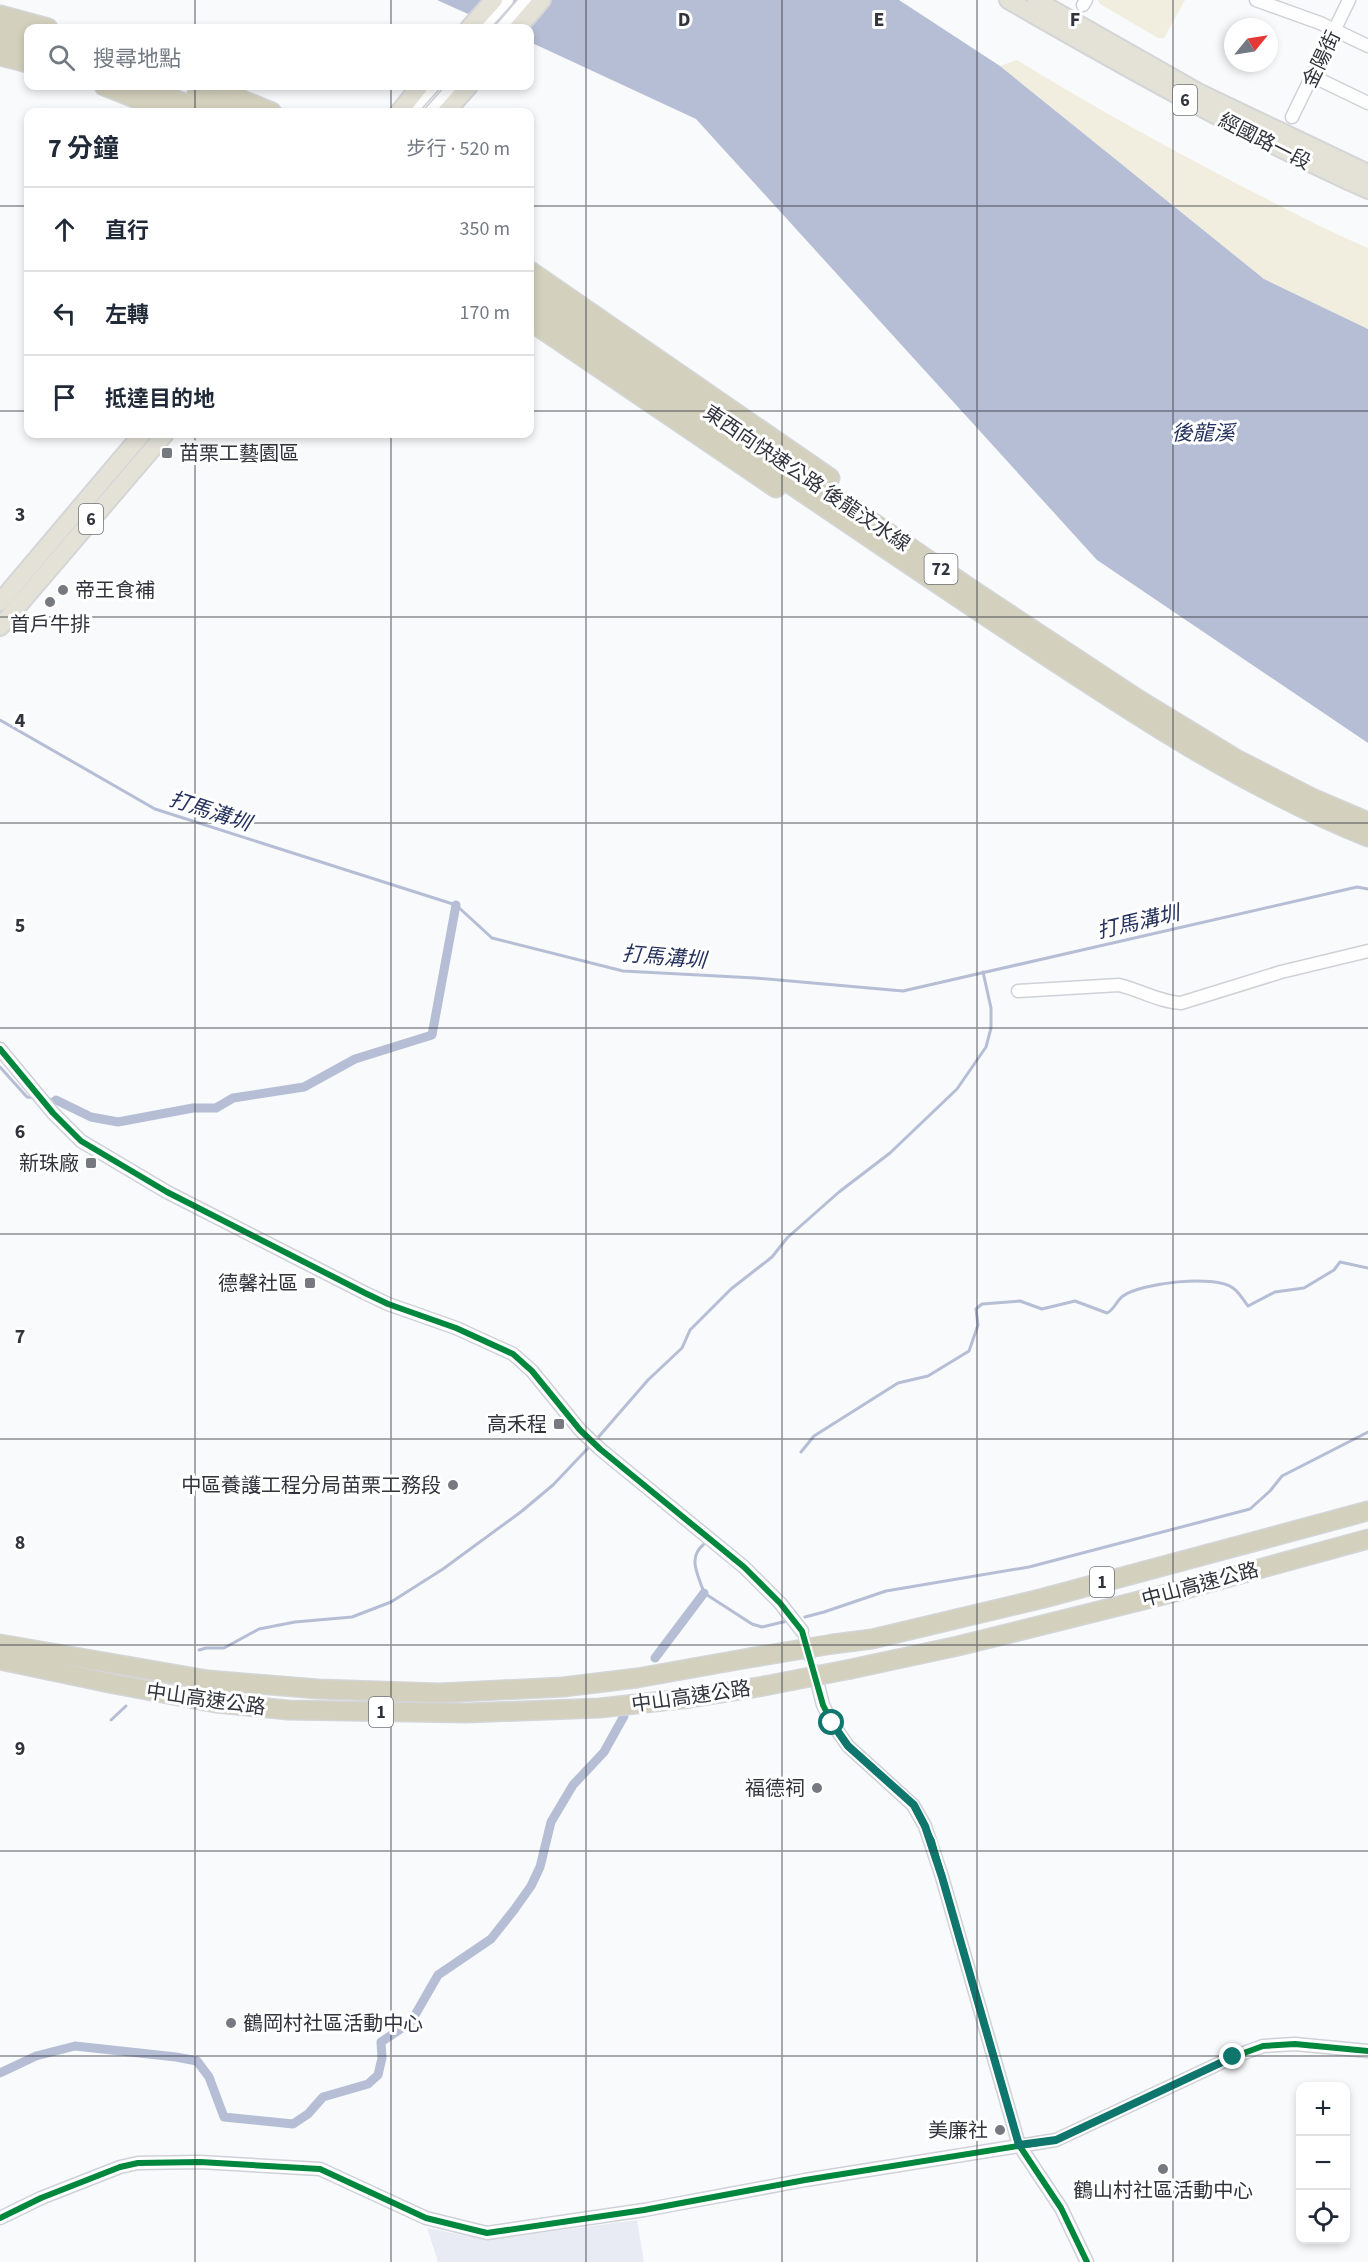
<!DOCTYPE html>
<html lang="zh-TW">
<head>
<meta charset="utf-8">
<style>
	body { margin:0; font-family:"Source Sans 3","Noto Sans TC",sans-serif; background:#f6f6f7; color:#1f2937 }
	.controls { position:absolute; right:18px; bottom:18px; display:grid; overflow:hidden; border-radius:12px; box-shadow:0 3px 9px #0003 }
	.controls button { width:54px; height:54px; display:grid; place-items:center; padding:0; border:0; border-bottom:2px solid #e0e1e3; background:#fff; color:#1f2937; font:30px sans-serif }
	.compass { position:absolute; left:1224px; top:18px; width:54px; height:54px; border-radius:50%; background:#fff; box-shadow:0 3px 9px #0003; rotate:60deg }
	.stop { position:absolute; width:18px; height:18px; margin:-14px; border:4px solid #0f766e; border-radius:50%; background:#fff }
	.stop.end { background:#0f766e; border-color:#fff; box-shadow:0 2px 6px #0008 }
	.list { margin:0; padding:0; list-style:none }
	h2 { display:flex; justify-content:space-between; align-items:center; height:78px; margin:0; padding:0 24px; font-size:26px }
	h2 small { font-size:20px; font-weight:400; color:#747a83 }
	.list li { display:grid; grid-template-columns:39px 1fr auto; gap:18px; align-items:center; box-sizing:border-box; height:84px; padding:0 24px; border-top:2px solid #e0e1e3 }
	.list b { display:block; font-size:22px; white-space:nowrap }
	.list em { font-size:20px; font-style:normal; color:#747a83 }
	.icon { flex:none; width:33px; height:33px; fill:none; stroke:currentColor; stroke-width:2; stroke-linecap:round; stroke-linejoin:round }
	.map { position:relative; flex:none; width:1368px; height:2262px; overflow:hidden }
	.search { position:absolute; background:#fff; box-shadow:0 3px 9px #0003; left:24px; top:24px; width:510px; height:66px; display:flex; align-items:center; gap:15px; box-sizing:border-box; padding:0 21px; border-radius:12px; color:#747a83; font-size:22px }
	.panel { position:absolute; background:#fff; box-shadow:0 3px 9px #0003; left:24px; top:108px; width:510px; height:330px; border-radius:12px }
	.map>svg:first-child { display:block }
	.built { fill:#e8ebf3 }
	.green { fill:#f1eee0 }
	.water { fill:#b6bed6 }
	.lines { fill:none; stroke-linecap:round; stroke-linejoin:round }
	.stream { stroke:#b6bed6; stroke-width:3 }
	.canal { stroke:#b6bed6; stroke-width:9 }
	.minor-tunnel { stroke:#d0d2d6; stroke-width:12; stroke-dasharray:12 6; stroke-linecap:butt }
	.minor-casing { stroke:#cfd1d7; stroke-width:15 }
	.major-casing { stroke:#d3d5d7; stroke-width:20 }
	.highway-casing { stroke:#d3d5d7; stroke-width:21 }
	.minor { stroke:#fefeff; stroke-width:12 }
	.major { stroke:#e4e2d7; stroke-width:16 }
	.highway { stroke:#d3d0bd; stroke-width:18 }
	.highway-bridge-casing { stroke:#d3d5d7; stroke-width:21; stroke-linecap:butt }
	.highway-bridge { stroke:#d3d0bd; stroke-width:18 }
	.cycleway-casing { stroke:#fff; stroke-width:10 }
	.cycleway { stroke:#00873e; stroke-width:6 }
	.route { stroke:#0f766e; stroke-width:8 }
	.grid { fill:none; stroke:#31343d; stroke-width:1.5; stroke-opacity:0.55 }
	.poi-dot { fill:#777980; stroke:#fff; stroke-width:2 }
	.labels { text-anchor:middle; stroke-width:6; stroke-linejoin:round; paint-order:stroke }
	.shield { fill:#fff; stroke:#6f7177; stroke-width:1.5 }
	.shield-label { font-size:18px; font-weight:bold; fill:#31343d }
	.street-label { font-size:20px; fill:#31343d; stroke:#fff }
	.poi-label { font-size:20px; fill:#31343d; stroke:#fff; text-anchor:end }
	.water-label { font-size:21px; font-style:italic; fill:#25325e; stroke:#fff }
	.grid-label { font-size:20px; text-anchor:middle; font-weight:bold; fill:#31343d; stroke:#fff; stroke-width:6; stroke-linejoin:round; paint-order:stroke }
</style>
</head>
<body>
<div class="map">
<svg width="1368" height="2262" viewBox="0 0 1368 2262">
	<rect width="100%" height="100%" fill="#f8fafc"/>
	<path class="built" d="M 637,2220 L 644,2262 L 438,2262 L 427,2228 L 488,2240 Z"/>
	<g class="green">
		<path d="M 1098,0 L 1185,0 L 1164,38 L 1158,38 L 1100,4 Z"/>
		<path d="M 1017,60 C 1095,108 1175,152 1257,194 C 1294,213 1330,232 1368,248 L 1368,329 L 1264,279 L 1000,66 Z"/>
	</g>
	<path class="water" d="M 437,0 L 899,0 L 1000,66 L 1264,279 L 1368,329 L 1368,743 L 1097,560 L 696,119 L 530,42 L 530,28 L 499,28 Z"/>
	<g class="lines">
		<g class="stream">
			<path d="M 0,720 L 155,809 L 456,905 L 492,938 L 623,971 L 755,978 L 903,991 L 1357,887 L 1368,889"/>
			<path d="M 0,1067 L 27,1097 L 36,1098"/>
			<path d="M 48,1099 L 56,1100"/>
			<path d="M 595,1441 L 648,1380 L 682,1348 L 690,1330 L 731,1289 L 772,1257 L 787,1238 L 839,1192 L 890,1153 L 957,1089 L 986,1047 L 991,1028 L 991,1008 L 983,972"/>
			<path d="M 801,1452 L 814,1436 L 898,1383 L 928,1376 L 969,1351 L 978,1325 L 976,1309 L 982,1304 L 1020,1301 L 1042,1309 L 1075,1301 L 1107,1313 C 1115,1309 1116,1301 1123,1296 C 1141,1283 1215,1274 1233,1288 C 1239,1292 1244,1301 1248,1306 L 1275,1292 L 1304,1288 L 1334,1270 L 1340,1262 L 1368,1268"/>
			<path d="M 704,1544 C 687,1558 698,1574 704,1593 L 752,1624 L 762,1627 L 787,1621"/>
			<path d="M 805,1617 L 824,1612 L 886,1591 L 1029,1567 L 1250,1509 L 1270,1491 L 1282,1476 L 1368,1432"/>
			<path d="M 199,1650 L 206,1648 L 224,1648 L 259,1629 L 295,1622 L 352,1617 L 391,1602 L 443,1569 L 522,1511 L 553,1485 L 590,1446"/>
			<path d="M 111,1720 L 126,1706"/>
		</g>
		<g class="canal">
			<path d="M 56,1100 L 91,1117 L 118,1122 L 193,1108 L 216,1108 L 233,1098 L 304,1087 L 355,1059 L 432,1035 L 456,905"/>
			<path d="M 655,1658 L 704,1593"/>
			<path d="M 0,2073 L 36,2056 L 75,2046 L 176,2057 L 197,2061 L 209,2077 L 224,2117 L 293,2124 L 308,2114 L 323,2097 L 368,2084 L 378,2075 L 382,2058 L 381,2042 L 411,2022 L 438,1975 L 491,1939 L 514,1910 L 531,1886 L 540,1867 L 551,1822 L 573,1785 L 604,1752 L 624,1716"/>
		</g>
		<path class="minor-tunnel" d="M 802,1631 L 817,1683"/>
		<defs>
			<g id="minor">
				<path d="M 1256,0 L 1320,23 L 1368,46"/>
				<path d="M 1083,5 L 1086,0"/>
				<path d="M 482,28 L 507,0"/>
				<path d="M 502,28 L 526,0"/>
				<path d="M 1312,76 L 1368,103"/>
				<path d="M 410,112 L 433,86"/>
				<path d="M 431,112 L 454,86"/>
				<path d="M 1292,117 L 1349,0"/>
				<path d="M 1018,991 L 1119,985 C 1140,990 1160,1002 1181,1003 L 1281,972 L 1368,951"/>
				<path d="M 0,1049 L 53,1113 L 81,1141 L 167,1192 L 365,1293 L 388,1304 L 456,1328 L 513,1354 L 532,1371 L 580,1430 L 600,1449 L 744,1567 L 780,1603 L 802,1631"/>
				<path d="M 818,1685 L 823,1705 L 832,1723 L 848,1746 L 913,1805 L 925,1826 L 942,1877 L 1019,2145 L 1061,2208 L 1087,2262"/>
				<path d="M 0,2218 L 41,2198 L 120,2167 L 138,2163 L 200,2162 L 320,2169 L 426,2218 L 487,2233 L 644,2210 L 805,2180 L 1056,2140 L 1233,2057 L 1263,2046 L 1295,2044 L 1368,2051"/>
			</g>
			<g id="major">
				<path d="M 1008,0 C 1126,68 1244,134 1368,190"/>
				<path d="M 1036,0 L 1198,92 L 1368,173"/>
				<path d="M 469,28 L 494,0"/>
				<path d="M 518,28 L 542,0"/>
				<path d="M 399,112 L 420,86"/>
				<path d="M 446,112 L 469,86"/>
				<path d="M 0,602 L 142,434"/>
				<path d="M 0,627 L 165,434"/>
			</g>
			<g id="highway">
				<path d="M 0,15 L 48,28"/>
				<path d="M 0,29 L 28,37"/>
				<path d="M 0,42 L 28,50"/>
				<path d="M 0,56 L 28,63"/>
				<path d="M 104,86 L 170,112"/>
				<path d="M 142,86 L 206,112"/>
				<path d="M 208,86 L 272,112"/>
				<path d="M 196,96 L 233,112"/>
				<path d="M 530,271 L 830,478"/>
				<path d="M 530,290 L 977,593 L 1139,700 L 1236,759 L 1314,799 L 1368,822"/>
				<path d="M 530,306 C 686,413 843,521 1001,626 C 1119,704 1236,784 1368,837"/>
				<path d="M 530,321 L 776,488"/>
				<path d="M 0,1644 L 208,1680 L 318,1689 L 439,1693 L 563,1687 L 637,1678 L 749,1658"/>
				<path d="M 833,1644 L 872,1639 L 1044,1598 L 1368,1511"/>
				<path d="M 0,1660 L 114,1684 L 216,1703 L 288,1710 L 466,1713 L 600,1708 L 690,1698 L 764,1686"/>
				<path d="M 851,1669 L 958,1646 L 1179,1591 L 1368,1539"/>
			</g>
		</defs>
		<use href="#minor" class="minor-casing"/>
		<use href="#major" class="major-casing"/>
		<use href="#highway" class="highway-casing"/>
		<use href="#minor" class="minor"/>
		<use href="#major" class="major"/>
		<use href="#highway" class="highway"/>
		<defs>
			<g id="highway-bridge">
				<path d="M 749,1658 L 833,1644"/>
				<path d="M 764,1686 L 851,1669"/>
			</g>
		</defs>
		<use href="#highway-bridge" class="highway-bridge-casing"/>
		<use href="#highway-bridge" class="highway-bridge"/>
		<defs>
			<g id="cycleway">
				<path d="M 0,1049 L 53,1113 L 81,1141 L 167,1192 L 365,1293 L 388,1304 L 456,1328 L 513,1354 L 532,1371 L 580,1430 L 600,1449 L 744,1567 L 780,1603 L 802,1631 L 823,1705 L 832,1723 L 848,1746 L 913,1805 L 932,1841 L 1019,2145 L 1061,2208 L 1087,2262"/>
				<path d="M 0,2218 L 41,2198 L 120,2167 L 138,2163 L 200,2162 L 320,2169 L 426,2218 L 487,2233 L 644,2210 L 805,2180 L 1056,2140 L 1233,2057 L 1263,2046 L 1295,2044 L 1368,2051"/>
			</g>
		</defs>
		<use href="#cycleway" class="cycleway-casing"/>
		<use href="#cycleway" class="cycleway"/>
	</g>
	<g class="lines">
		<path class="route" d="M 832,1723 L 848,1746 L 914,1805 L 925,1826 L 942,1877 L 1019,2145 L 1056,2140 L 1233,2057"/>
	</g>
	<path class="grid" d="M 195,0 L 195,28M 391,0 L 391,28M 586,0 L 586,2262M 782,0 L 782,2262M 977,0 L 977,2262M 1173,0 L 1173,2262M 195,86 L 195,112M 391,86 L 391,112M 0,206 L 28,206M 530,206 L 1368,206M 0,411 L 28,411M 530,411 L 1368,411M 195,434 L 195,2262M 391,434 L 391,2262M 0,617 L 1368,617M 0,823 L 1368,823M 0,1028 L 1368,1028M 0,1234 L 1368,1234M 0,1439 L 1368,1439M 0,1645 L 1368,1645M 0,1851 L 1368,1851M 0,2056 L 1368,2056"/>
	<g class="poi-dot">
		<rect x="161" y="447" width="12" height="12" rx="3"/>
		<circle cx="63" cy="590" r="6"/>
		<circle cx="50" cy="602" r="6"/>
		<rect x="85" y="1157" width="12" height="12" rx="3"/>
		<rect x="304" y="1277" width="12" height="12" rx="3"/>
		<rect x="553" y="1418" width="12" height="12" rx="3"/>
		<circle cx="453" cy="1485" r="6"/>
		<circle cx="817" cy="1788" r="6"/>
		<circle cx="231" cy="2023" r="6"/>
		<circle cx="1000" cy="2130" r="6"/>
		<circle cx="1163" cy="2169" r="6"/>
	</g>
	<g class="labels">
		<g class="shield">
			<rect x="1173" y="85" width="24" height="30" rx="4.5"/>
			<rect x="79" y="504" width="24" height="30" rx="4.5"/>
			<rect x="924.5" y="554" width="33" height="30" rx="4.5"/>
			<rect x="1090" y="1567" width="24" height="30" rx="4.5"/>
			<rect x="369" y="1697" width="24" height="30" rx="4.5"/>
		</g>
		<g class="shield-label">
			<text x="1185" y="106">6</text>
			<text x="91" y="525">6</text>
			<text x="941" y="575">72</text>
			<text x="1102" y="1588">1</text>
			<text x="381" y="1718">1</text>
		</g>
		<g class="street-label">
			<text transform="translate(1321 59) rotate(-64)" y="7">金陽街</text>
			<text transform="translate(1265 141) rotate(27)" y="7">經國路一段</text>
			<text transform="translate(807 478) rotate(34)" y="7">東西向快速公路 後龍汶水線</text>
			<text transform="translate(1200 1584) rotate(-15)" y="7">中山高速公路</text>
			<text transform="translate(691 1696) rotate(-8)" y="7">中山高速公路</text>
			<text transform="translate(206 1699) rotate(8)" y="7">中山高速公路</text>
		</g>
		<g class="poi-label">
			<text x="179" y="460" text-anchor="start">苗栗工藝園區</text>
			<text x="75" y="597" text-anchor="start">帝王食補</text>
			<text x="50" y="631" text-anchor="middle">首戶牛排</text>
			<text x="79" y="1170">新珠廠</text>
			<text x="298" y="1290">德馨社區</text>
			<text x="547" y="1431">高禾程</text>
			<text x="441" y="1492">中區養護工程分局苗栗工務段</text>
			<text x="805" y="1795">福德祠</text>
			<text x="243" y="2030" text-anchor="start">鶴岡村社區活動中心</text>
			<text x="988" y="2137">美廉社</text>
			<text x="1163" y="2197" text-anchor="middle">鶴山村社區活動中心</text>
		</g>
		<g class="water-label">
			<text x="1203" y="440">後龍溪</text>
			<text transform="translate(210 811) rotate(18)" y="7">打馬溝圳</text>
			<text transform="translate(1138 922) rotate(-13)" y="7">打馬溝圳</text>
			<text transform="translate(664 957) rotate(5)" y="7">打馬溝圳</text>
		</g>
	</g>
	<g class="grid-label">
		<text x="684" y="26">D</text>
		<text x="879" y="26">E</text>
		<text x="1075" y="26">F</text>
		<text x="20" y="521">3</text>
		<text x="20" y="727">4</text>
		<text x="20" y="932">5</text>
		<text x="20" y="1138">6</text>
		<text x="20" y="1343">7</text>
		<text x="20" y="1549">8</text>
		<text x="20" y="1755">9</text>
	</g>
</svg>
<div class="controls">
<button>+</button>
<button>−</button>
<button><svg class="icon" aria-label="locate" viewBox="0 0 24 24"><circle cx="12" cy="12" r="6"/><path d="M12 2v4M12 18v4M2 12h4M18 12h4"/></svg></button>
</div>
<svg class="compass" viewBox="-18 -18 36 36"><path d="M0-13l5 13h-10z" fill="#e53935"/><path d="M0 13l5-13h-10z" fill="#747a83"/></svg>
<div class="stop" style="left:832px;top:1723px"></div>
<div class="stop end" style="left:1233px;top:2057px"></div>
<div class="search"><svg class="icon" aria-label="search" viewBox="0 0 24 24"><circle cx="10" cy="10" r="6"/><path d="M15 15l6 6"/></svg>搜尋地點</div>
<section class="panel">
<h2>7 分鐘<small>步行 · 520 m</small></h2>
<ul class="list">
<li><svg class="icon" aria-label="ahead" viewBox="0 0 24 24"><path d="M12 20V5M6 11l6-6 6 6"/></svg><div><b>直行</b></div><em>350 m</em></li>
<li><svg class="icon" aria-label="left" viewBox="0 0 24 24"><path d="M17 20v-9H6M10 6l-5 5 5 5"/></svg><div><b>左轉</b></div><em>170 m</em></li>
<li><svg class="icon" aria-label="arrive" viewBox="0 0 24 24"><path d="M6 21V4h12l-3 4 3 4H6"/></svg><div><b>抵達目的地</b></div></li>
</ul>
</section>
</div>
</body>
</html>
